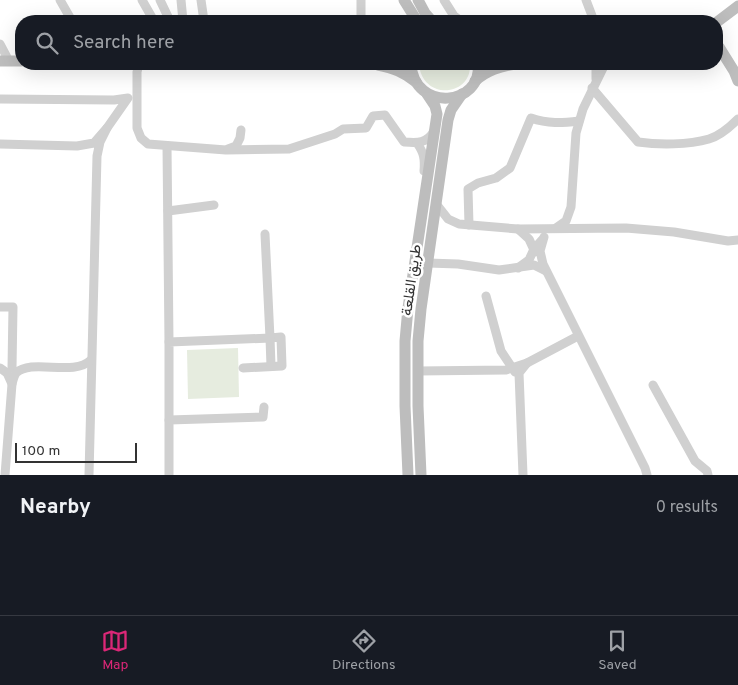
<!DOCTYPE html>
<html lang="en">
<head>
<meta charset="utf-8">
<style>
	body { margin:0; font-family:Overpass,Vazirmatn,sans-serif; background:#242831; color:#f1f3f6 }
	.scale { position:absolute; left:15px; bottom:12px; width:122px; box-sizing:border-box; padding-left:5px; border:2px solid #333; border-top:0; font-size:14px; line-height:18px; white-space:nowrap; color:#333; -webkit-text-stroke:4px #fff; paint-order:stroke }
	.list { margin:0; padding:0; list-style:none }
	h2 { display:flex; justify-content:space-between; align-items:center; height:65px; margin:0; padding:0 20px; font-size:21px }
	h2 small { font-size:16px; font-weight:400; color:#9ea1a6 }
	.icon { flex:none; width:28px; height:28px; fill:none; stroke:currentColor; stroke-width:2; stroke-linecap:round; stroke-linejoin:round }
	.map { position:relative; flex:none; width:738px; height:475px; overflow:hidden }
	.search { position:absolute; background:#171b24; box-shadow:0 5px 20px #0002; left:15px; right:15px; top:15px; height:55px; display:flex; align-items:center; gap:12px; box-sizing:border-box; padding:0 18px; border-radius:20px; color:#9ea1a6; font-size:19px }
	.sheet { height:140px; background:#171b24 }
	nav { display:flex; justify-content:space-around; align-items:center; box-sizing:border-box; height:70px; border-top:1px solid #363941; background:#171b24; font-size:14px; color:#9ea1a6 }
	nav a { display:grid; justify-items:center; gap:2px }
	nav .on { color:#db2777 }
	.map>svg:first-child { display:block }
	.green { fill:#e6ecdf }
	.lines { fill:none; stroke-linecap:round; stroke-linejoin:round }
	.street { stroke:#d0d0d0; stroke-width:9 }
	.secondary { stroke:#bdbdbd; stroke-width:11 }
	.labels { text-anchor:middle; stroke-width:5; stroke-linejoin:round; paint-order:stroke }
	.street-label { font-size:15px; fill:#333; stroke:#fff }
</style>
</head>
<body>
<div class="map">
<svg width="738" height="475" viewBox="0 0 738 475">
	<rect width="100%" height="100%" fill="#fff"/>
	<g class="green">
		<path d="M 419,64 L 470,64 C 472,97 422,101 419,64 Z"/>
		<path d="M 238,348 L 239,397 L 188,399 L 187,350 Z"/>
	</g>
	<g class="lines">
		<g class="street">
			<path d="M 60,0 L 72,21"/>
			<path d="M 142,0 L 154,21"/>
			<path d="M 160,0 L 170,21"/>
			<path d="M 181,0 L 183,21"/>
			<path d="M 201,0 L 204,21"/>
			<path d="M 361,0 L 361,21"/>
			<path d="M 444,0 L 454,16 L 461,21"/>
			<path d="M 586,0 L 594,21"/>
			<path d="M 0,44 L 9,61"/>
			<path d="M 139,64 L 137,72 L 137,128 L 141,138 L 148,144 L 226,150 L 289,149 L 335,134 L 343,129 L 366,128 L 373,116 L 385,115 L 404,142 C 417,143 427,144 434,131"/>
			<path d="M 591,64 L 596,68 L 596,79"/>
			<path d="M 592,88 L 638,142 C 659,145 688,145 709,139 C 720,136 730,127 738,119"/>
			<path d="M 0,99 L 114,100 L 128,98 L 107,128"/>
			<path d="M 417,143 C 424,153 425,159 424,171"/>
			<path d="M 0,144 L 77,146 L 94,143 L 107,128 L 100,142 L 97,156 L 89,475"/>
			<path d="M 167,146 L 169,342"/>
			<path d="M 228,149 L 236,146 L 240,138 L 241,130"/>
			<path d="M 437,205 L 448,219 L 459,224 L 518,229 L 626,228 L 674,232 L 728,241 L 738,240"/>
			<path d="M 168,211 L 214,205"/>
			<path d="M 469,225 L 468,189 L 478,183 L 496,178 L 510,168 L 531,118 C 548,124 562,123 579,121"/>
			<path d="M 556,228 L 566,221 L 571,207 L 576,133 L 583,109 L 605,64"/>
			<path d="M 518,229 L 529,239 L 535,252"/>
			<path d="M 544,237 L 540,251 L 543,264 L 645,468 L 647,475"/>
			<path d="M 428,263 L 458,264 L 499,270 L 534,265 L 546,271"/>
			<path d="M 518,268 L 529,260 L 534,249 L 542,240"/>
			<path d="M 486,296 L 501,351 L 515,372"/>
			<path d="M 0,307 L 13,307 L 12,368"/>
			<path d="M 0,368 L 7,373 L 12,384 L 5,475"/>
			<path d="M 243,368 L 282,366 L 281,337 L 270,338 L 265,234"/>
			<path d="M 418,371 L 506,370 L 527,363 L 578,336"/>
			<path d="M 12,384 C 13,380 14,376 16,373 C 32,358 73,377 91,360"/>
			<path d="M 653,385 L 695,461 L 707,471 L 708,475"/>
			<path d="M 169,420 L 263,417 L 264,407"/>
			<path d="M 169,475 L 169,342 L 270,338 L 271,366"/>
			<path d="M 523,475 L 519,373 L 527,363"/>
		</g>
		<g class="secondary">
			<path d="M 404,0 L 417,21"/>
			<path d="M 418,0 L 425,13 L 432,21"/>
			<path d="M 717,22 L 738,6"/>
			<path d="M 719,47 L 734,71 L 738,81"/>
			<path d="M 0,61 L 21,61"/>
			<path d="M 232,64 L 384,64"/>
			<path d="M 411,64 C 414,113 483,106 478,64"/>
			<path d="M 378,65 C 393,68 404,72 416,82"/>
			<path d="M 475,81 C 488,70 499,67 515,64"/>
			<path d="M 408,475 L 405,406 L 405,341 L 408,308 L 437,114 L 435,106 L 427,94"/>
			<path d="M 421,475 L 418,406 L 418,341 L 421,309 L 448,120 L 451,110 L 462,94"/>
		</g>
	</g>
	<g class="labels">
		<g class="street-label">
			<text transform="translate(411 280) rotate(-82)" y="5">طريق القلعة</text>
		</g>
	</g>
</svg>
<div class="scale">100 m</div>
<div class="search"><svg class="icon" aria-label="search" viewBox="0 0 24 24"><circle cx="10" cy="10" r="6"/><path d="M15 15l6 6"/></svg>Search here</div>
</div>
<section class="sheet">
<h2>Nearby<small>0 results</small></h2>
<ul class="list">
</ul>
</section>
<nav>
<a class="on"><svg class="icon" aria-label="map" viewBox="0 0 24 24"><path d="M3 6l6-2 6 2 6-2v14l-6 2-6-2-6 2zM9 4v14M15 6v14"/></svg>Map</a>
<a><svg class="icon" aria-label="directions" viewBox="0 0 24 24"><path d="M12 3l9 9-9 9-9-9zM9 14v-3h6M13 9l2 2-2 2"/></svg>Directions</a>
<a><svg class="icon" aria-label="saved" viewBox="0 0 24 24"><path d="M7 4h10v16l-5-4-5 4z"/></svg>Saved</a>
</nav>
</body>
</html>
